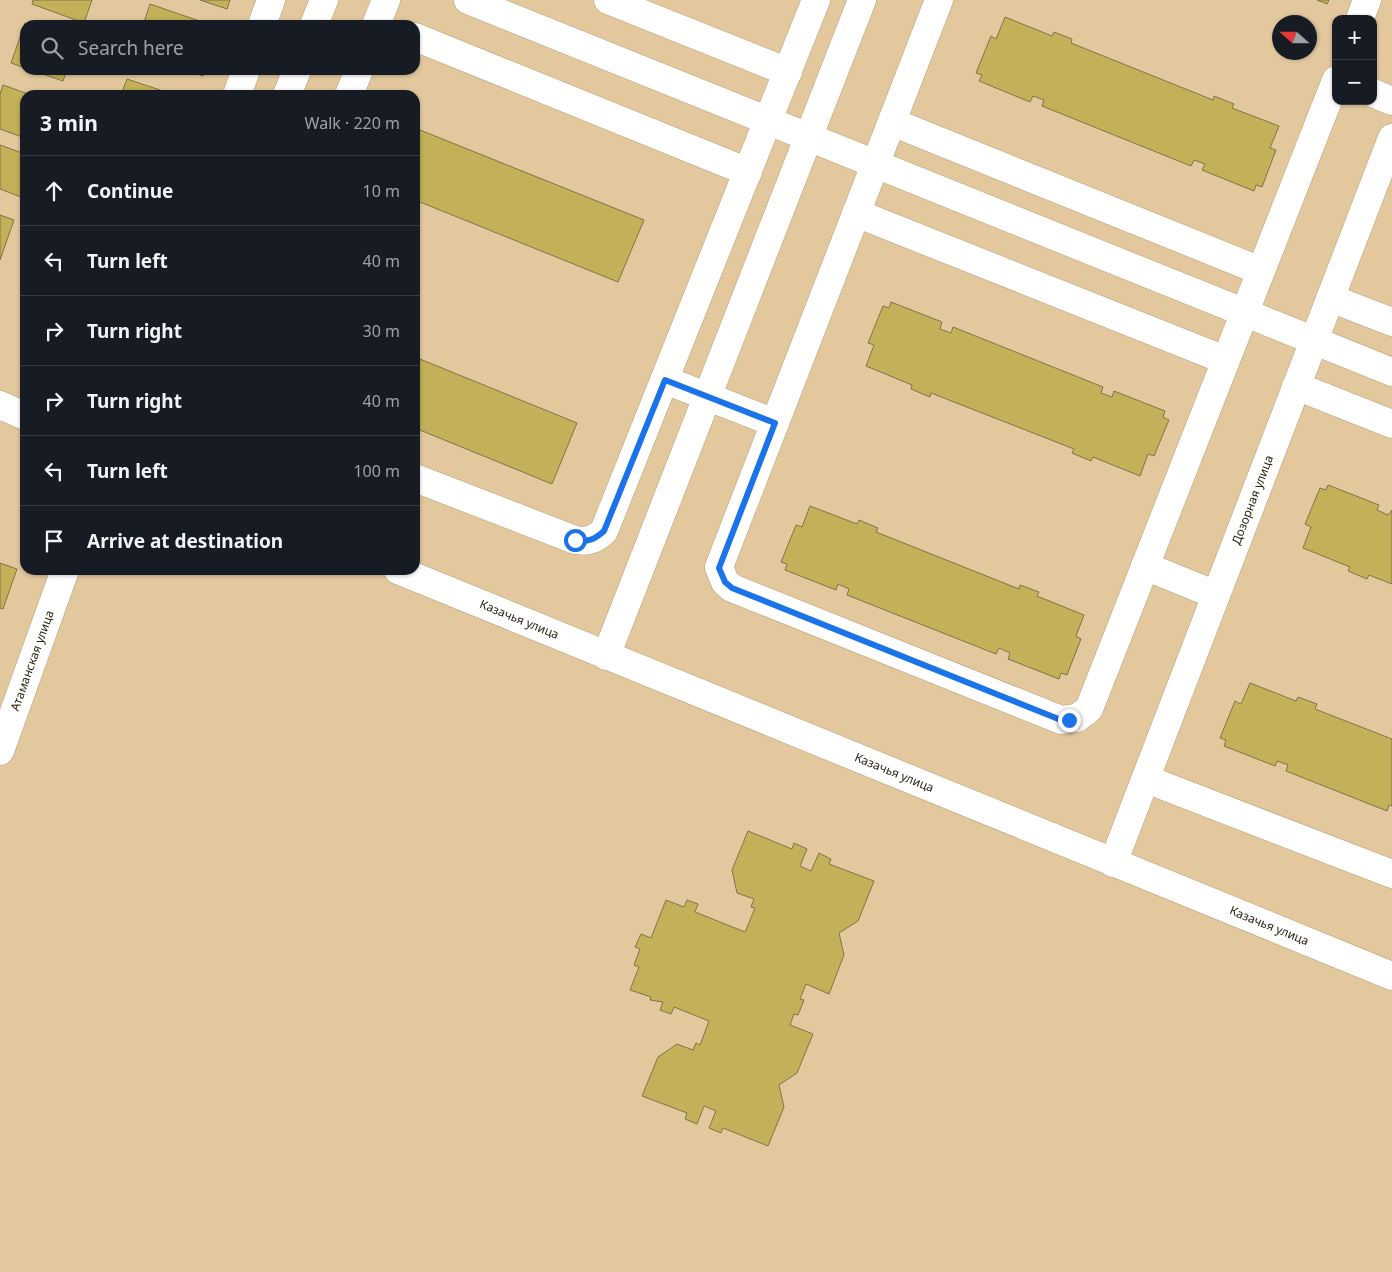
<!DOCTYPE html>
<html lang="en">
<head>
<meta charset="utf-8">
<style>
	body { margin:0; font-family:"Noto Sans",sans-serif; background:#242831; color:#f1f3f6 }
	.controls { position:absolute; right:15px; top:15px; display:grid; overflow:hidden; border-radius:10px; box-shadow:0 1px 4px #0004 }
	.controls button { width:45px; height:45px; display:grid; place-items:center; padding:0; border:0; border-bottom:1px solid #363941; background:#171b24; color:#f1f3f6; font:25px sans-serif }
	.compass { position:absolute; left:1272px; top:15px; width:45px; height:45px; border-radius:50%; background:#171b24; box-shadow:0 1px 4px #0004; rotate:291deg }
	.stop { position:absolute; width:15px; height:15px; margin:-11px; border:4px solid #1a73e8; border-radius:50%; background:#fff }
	.stop.end { background:#1a73e8; border-color:#fff; box-shadow:0 1px 5px #0008 }
	.list { margin:0; padding:0; list-style:none }
	h2 { display:flex; justify-content:space-between; align-items:center; height:65px; margin:0; padding:0 20px; font-size:21px }
	h2 small { font-size:16px; font-weight:400; color:#9ea1a6 }
	.list li { display:grid; grid-template-columns:32px 1fr auto; gap:15px; align-items:center; box-sizing:border-box; height:70px; padding:0 20px; border-top:1px solid #363941 }
	.list b { display:block; font-size:19px; white-space:nowrap }
	.list em { font-size:16px; font-style:normal; color:#9ea1a6 }
	.icon { flex:none; width:28px; height:28px; fill:none; stroke:currentColor; stroke-width:2; stroke-linecap:round; stroke-linejoin:round }
	.map { position:relative; flex:none; width:1392px; height:1272px; overflow:hidden }
	.search { position:absolute; background:#171b24; box-shadow:0 1px 4px #0004; left:20px; top:20px; width:400px; height:55px; display:flex; align-items:center; gap:12px; box-sizing:border-box; padding:0 18px; border-radius:15px; color:#9ea1a6; font-size:19px }
	.panel { position:absolute; background:#171b24; box-shadow:0 1px 4px #0004; left:20px; top:90px; width:400px; height:485px; border-radius:15px }
	.map>svg:first-child { display:block }
	.building { fill:#c2b158; stroke:#7e7549 }
	.lines { fill:none; stroke-linecap:round; stroke-linejoin:round }
	.minor-casing { stroke:#b79e75; stroke-width:29 }
	.minor { stroke:#fff; stroke-width:28 }
	.route { stroke:#1a73e8; stroke-width:6 }
	.labels { text-anchor:middle; stroke-width:4; stroke-linejoin:round; paint-order:stroke }
	.street-label { font-size:12px; fill:#2a2010; stroke:#f9ebd6 }
</style>
</head>
<body>
<div class="map">
<svg width="1392" height="1272" viewBox="0 0 1392 1272">
	<rect width="100%" height="100%" fill="#e3c89e"/>
	<g class="building">
		<path d="M 33,0 L 92,0 L 84,23 L 32,4 Z"/>
		<path d="M 200,0 L 230,0 L 227,9 Z"/>
		<path d="M 1317,0 L 1329,0 L 1327,4 Z"/>
		<path d="M 150,4 L 211,25 L 143,25 Z"/>
		<path d="M 1005,17 L 1052,36 L 1054,32 L 1072,39 L 1071,43 L 1213,100 L 1214,96 L 1234,104 L 1232,108 L 1279,126 L 1270,148 L 1276,150 L 1262,187 L 1256,185 L 1254,191 L 1202,170 L 1205,164 L 1194,160 L 1191,166 L 1042,106 L 1044,100 L 1033,96 L 1030,102 L 979,81 L 982,75 L 976,73 L 991,36 L 996,39 Z"/>
		<path d="M 25,23 L 30,25 L 25,25 L 25,68 L 11,63 Z"/>
		<path d="M 31,70 L 67,70 L 63,81 Z"/>
		<path d="M 186,70 L 205,70 L 203,76 Z"/>
		<path d="M 127,79 L 175,95 L 121,95 Z"/>
		<path d="M 3,85 L 31,95 L 25,95 L 25,138 L 0,129 L 0,94 Z"/>
		<path d="M 415,128 L 644,220 L 618,282 L 415,200 Z"/>
		<path d="M 0,145 L 25,154 L 25,184 L 21,197 L 0,189 Z"/>
		<path d="M 0,215 L 14,220 L 0,260 Z"/>
		<path d="M 891,302 L 942,322 L 940,329 L 951,333 L 953,327 L 1103,387 L 1101,393 L 1112,397 L 1114,391 L 1165,411 L 1163,417 L 1169,420 L 1154,456 L 1148,454 L 1140,476 L 1093,457 L 1091,461 L 1072,453 L 1074,449 L 931,393 L 930,397 L 911,389 L 912,385 L 866,366 L 874,345 L 868,343 L 883,306 L 889,308 Z"/>
		<path d="M 415,357 L 577,423 L 552,484 L 415,428 Z"/>
		<path d="M 1328,485 L 1379,505 L 1377,510 L 1388,515 L 1392,510 L 1392,584 L 1369,575 L 1367,579 L 1348,571 L 1350,567 L 1303,548 L 1311,527 L 1305,524 L 1320,488 L 1326,490 Z"/>
		<path d="M 810,506 L 857,524 L 859,520 L 878,528 L 876,532 L 1019,589 L 1020,585 L 1039,592 L 1037,596 L 1084,615 L 1076,636 L 1081,639 L 1067,675 L 1061,673 L 1059,679 L 1008,659 L 1010,653 L 999,648 L 996,654 L 847,595 L 849,589 L 838,584 L 836,590 L 785,570 L 787,564 L 781,562 L 796,525 L 802,527 Z"/>
		<path d="M 0,563 L 17,569 L 3,609 L 0,608 Z"/>
		<path d="M 1250,683 L 1296,701 L 1298,697 L 1317,704 L 1315,709 L 1392,739 L 1392,806 L 1389,805 L 1387,811 L 1286,771 L 1288,765 L 1277,761 L 1275,766 L 1224,746 L 1226,740 L 1220,738 L 1235,701 L 1241,704 Z"/>
		<path d="M 748,831 L 792,849 L 794,843 L 807,849 L 800,866 L 811,871 L 819,853 L 831,859 L 829,864 L 874,881 L 858,921 L 839,933 L 844,955 L 829,994 L 806,984 L 800,999 L 804,1000 L 798,1015 L 794,1014 L 790,1025 L 813,1034 L 797,1073 L 779,1085 L 784,1107 L 768,1146 L 723,1128 L 721,1133 L 709,1128 L 716,1111 L 704,1106 L 697,1124 L 685,1119 L 687,1113 L 642,1096 L 658,1057 L 677,1044 L 693,1050 L 696,1043 L 700,1045 L 709,1021 L 674,1007 L 671,1014 L 660,1010 L 663,1002 L 650,1000 L 651,997 L 630,990 L 639,967 L 634,965 L 640,949 L 635,947 L 641,934 L 651,938 L 666,900 L 684,907 L 687,900 L 698,904 L 695,912 L 745,932 L 755,908 L 751,907 L 754,899 L 737,893 L 732,870 Z"/>
	</g>
	<g class="lines">
		<defs>
			<g id="minor">
				<path d="M 468,0 L 1392,372"/>
				<path d="M 608,0 L 788,72"/>
				<path d="M 939,0 L 719,567 L 725,582 L 732,588 L 1061,720 L 1077,718 L 1089,709 L 1336,80"/>
				<path d="M 1360,19 L 1367,0"/>
				<path d="M 262,25 L 271,0"/>
				<path d="M 314,25 L 324,0"/>
				<path d="M 376,25 L 386,0"/>
				<path d="M 415,37 L 748,172"/>
				<path d="M 1373,93 L 1392,101"/>
				<path d="M 237,95 L 246,70"/>
				<path d="M 287,95 L 297,70"/>
				<path d="M 349,95 L 359,70"/>
				<path d="M 892,122 L 1261,271"/>
				<path d="M 856,213 L 1225,360"/>
				<path d="M 1330,298 L 1392,322"/>
				<path d="M 665,380 L 775,423"/>
				<path d="M 1296,386 L 1392,424"/>
				<path d="M 0,405 L 25,416"/>
				<path d="M 415,478 L 575,540 C 588,542 594,540 604,531 L 816,0"/>
				<path d="M 1145,566 L 1216,595"/>
				<path id="s1" d="M 398,570 L 1392,976"/>
				<path d="M 606,656 L 862,0"/>
				<path id="s2" d="M 0,751 L 65,570"/>
				<path d="M 1146,779 L 1392,874"/>
				<path id="s3" d="M 1113,863 L 1392,138"/>
			</g>
		</defs>
		<use href="#minor" class="minor-casing"/>
		<use href="#minor" class="minor"/>
	</g>
	<g class="lines">
		<path class="route" d="M 575,540 C 588,542 594,540 604,531 L 665,380 L 775,423 L 719,568 L 725,582 L 732,588 L 1061,720 L 1069,720"/>
	</g>
	<g class="labels">
		<g class="street-label">
			<text dy="4" stroke="none"><textPath href="#s3" startOffset="389">Дозорная улица</textPath></text>
			<text dy="4" stroke="none"><textPath href="#s1" startOffset="131">Казачья улица</textPath></text>
			<text dy="4" stroke="none"><textPath href="#s2" startOffset="96">Атаманская улица</textPath></text>
			<text dy="4" stroke="none"><textPath href="#s1" startOffset="536">Казачья улица</textPath></text>
			<text dy="4" stroke="none"><textPath href="#s1" startOffset="941">Казачья улица</textPath></text>
		</g>
	</g>
</svg>
<div class="controls">
<button>+</button>
<button>−</button>
</div>
<svg class="compass" viewBox="-18 -18 36 36"><path d="M0-13l5 13h-10z" fill="#e53935"/><path d="M0 13l5-13h-10z" fill="#9ea1a6"/></svg>
<div class="stop" style="left:575px;top:540px"></div>
<div class="stop end" style="left:1069px;top:720px"></div>
<div class="search"><svg class="icon" aria-label="search" viewBox="0 0 24 24"><circle cx="10" cy="10" r="6"/><path d="M15 15l6 6"/></svg>Search here</div>
<section class="panel">
<h2>3 min<small>Walk · 220 m</small></h2>
<ul class="list">
<li><svg class="icon" aria-label="ahead" viewBox="0 0 24 24"><path d="M12 20V5M6 11l6-6 6 6"/></svg><div><b>Continue</b></div><em>10 m</em></li>
<li><svg class="icon" aria-label="left" viewBox="0 0 24 24"><path d="M17 20v-9H6M10 6l-5 5 5 5"/></svg><div><b>Turn left</b></div><em>40 m</em></li>
<li><svg class="icon" aria-label="right" viewBox="0 0 24 24"><path d="M7 20v-9h11M14 6l5 5-5 5"/></svg><div><b>Turn right</b></div><em>30 m</em></li>
<li><svg class="icon" aria-label="right" viewBox="0 0 24 24"><path d="M7 20v-9h11M14 6l5 5-5 5"/></svg><div><b>Turn right</b></div><em>40 m</em></li>
<li><svg class="icon" aria-label="left" viewBox="0 0 24 24"><path d="M17 20v-9H6M10 6l-5 5 5 5"/></svg><div><b>Turn left</b></div><em>100 m</em></li>
<li><svg class="icon" aria-label="arrive" viewBox="0 0 24 24"><path d="M6 21V4h12l-3 4 3 4H6"/></svg><div><b>Arrive at destination</b></div></li>
</ul>
</section>
</div>
</body>
</html>
